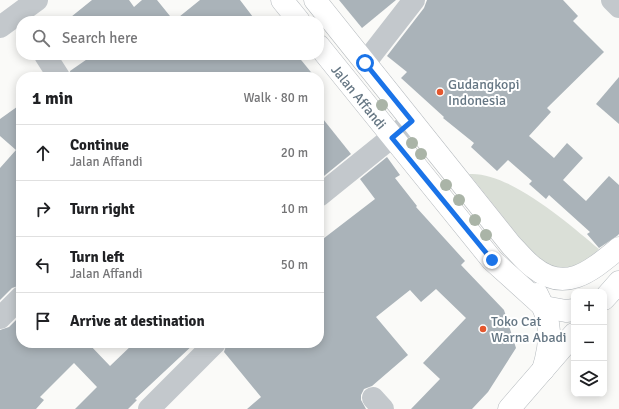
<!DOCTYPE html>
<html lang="en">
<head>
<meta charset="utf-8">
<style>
	body { margin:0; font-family:Signika,sans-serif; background:#f6f6f6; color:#202124 }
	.controls { position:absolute; right:12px; bottom:12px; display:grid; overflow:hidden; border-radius:8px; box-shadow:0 2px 10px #0003 }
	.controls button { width:36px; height:36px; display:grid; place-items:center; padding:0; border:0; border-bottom:1px solid #e0e0e0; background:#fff; color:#202124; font:20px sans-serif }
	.stop { position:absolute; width:12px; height:12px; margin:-9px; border:3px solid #1a73e8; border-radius:50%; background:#fff }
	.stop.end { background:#1a73e8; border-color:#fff; box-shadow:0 1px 4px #0008 }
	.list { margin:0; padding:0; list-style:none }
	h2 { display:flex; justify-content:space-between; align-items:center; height:52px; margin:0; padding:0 16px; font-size:17px }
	h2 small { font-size:13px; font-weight:400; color:#757577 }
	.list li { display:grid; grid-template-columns:26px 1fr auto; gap:12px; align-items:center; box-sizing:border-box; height:56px; padding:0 16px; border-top:1px solid #e0e0e0 }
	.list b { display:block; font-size:15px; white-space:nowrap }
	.list p { margin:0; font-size:13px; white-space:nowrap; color:#757577 }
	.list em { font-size:13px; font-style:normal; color:#757577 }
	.icon { flex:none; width:22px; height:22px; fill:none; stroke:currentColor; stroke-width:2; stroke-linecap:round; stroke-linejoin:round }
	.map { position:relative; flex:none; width:619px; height:409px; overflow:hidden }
	.search { position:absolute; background:#fff; box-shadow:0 2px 10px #0003; left:16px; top:16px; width:308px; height:44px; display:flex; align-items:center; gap:10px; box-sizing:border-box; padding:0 14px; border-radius:16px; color:#757577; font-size:15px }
	.panel { position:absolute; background:#fff; box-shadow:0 2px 10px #0003; left:16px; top:72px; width:308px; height:276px; border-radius:16px }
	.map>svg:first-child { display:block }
	.green { fill:#dadfd7 }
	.building { fill:#aab3b9 }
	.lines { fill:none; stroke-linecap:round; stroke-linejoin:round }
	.major-casing { stroke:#b5babe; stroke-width:23 }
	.minor { stroke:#c3c8cc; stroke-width:22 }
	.major { stroke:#fff; stroke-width:22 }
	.tree { fill:#aab4a7 }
	.route { stroke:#1a73e8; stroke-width:5 }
	.poi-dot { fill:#e4572e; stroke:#fff; stroke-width:1.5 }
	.labels { text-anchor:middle; stroke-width:4; stroke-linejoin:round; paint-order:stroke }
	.poi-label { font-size:14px; fill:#657683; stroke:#fff; text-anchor:start }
	.street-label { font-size:14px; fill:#657683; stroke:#fff }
</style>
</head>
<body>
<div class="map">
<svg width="619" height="409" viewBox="0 0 619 409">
	<rect width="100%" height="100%" fill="#fafaf8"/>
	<path class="green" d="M 469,174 C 509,171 569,224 599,249 L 577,269 L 554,270 L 532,253 Z"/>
	<g class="building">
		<path d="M 92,0 L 129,0 L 134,7 L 142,0 L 157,0 L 174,21 L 200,0 L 240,0 L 256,21 L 66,21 Z"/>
		<path d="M 339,0 L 396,0 L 362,28 Z"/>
		<path d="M 427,0 L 563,0 L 578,16 L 573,21 L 604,52 L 547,108 L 551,112 L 529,136 L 554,158 L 567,143 L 583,158 L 563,180 L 586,201 L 609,176 L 619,185 L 619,234 L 617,236 L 599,248 L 587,234 L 590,232 L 549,195 L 546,199 L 529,184 L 532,181 L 508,160 L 497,171 L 471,147 L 474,143 L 443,118 L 444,117 L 401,78 L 407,72 L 387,56 L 424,8 Z"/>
		<path d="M 93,55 L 297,55 L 315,77 L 71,77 L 70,71 Z"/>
		<path d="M 619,77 L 619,124 L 596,104 Z"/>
		<path d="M 21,104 L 21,285 L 12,288 L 0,300 L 0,168 L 16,150 L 0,136 L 0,119 Z"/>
		<path d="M 319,114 L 351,154 L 319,180 Z"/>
		<path d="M 387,157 L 400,175 L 395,178 L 417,206 L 416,207 L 465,261 L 461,265 L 504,310 L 516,348 L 488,392 L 472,409 L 411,409 L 440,379 L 423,363 L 466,318 L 436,289 L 421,302 L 410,290 L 376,317 L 408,355 L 372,386 L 364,389 L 361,395 L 361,400 L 366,409 L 247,409 L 261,397 L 224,352 L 227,343 L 319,343 L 319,242 L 375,199 L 360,179 Z"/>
		<path d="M 21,315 L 21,343 L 88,343 L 110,366 L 134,343 L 195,343 L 135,399 L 137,400 L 128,409 L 75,409 L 97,387 L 74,363 L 40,397 L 44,400 L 36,409 L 0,409 L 0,330 L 9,327 Z"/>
	</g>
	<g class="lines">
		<defs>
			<g id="major">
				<path d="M 282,0 L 299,21"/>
				<path d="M 315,0 L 511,245 C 518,252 525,261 533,267 C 566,294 592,270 619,248"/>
				<path d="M 319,46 L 492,260 L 544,307"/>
				<path d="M 537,294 C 552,322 552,340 543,370"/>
				<path d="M 604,299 L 619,282"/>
				<path d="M 544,307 L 566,311 L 574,310"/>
				<path d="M 509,409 L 574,334"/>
			</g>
		</defs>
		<use href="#major" class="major-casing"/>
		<g class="minor">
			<path d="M 612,0 L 619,7"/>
			<path d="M 0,27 L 37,0"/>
			<path d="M 45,55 L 59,77"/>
			<path d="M 365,63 L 414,0"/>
			<path d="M 319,196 L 412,121"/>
			<path d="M 0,318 L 21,297"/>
			<path d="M 373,398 L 383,409"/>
			<path d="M 149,409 L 215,343"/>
		</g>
		<use href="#major" class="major"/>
	</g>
	<g class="tree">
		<circle cx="382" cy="105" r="6"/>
		<circle cx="412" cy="143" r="6"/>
		<circle cx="421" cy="154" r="6"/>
		<circle cx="446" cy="185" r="6"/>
		<circle cx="459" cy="200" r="6"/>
		<circle cx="475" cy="220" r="6"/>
		<circle cx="486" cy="235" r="6"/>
	</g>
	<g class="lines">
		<path class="route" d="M 365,63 L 412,121 L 392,138 L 492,260"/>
	</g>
	<g class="poi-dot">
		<circle cx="440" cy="92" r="4"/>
		<circle cx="483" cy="329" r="4"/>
	</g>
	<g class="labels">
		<g class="poi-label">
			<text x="448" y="89">Gudangkopi<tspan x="448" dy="16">Indonesia</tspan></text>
			<text x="491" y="326">Toko Cat<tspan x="491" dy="16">Warna Abadi</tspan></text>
		</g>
		<g class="street-label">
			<text transform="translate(359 97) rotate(51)" y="5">Jalan Affandi</text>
		</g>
	</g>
</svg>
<div class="controls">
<button>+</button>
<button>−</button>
<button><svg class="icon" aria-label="layers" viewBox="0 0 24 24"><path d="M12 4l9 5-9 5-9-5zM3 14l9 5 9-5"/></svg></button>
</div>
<div class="stop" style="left:365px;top:63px"></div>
<div class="stop end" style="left:492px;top:260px"></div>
<div class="search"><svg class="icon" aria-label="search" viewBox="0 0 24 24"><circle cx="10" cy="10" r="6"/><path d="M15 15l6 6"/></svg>Search here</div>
<section class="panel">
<h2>1 min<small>Walk · 80 m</small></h2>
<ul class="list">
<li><svg class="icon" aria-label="ahead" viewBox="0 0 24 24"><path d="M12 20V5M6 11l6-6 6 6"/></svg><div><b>Continue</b><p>Jalan Affandi</p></div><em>20 m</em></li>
<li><svg class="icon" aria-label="right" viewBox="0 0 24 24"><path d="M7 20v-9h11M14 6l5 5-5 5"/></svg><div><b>Turn right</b></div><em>10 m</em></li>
<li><svg class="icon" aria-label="left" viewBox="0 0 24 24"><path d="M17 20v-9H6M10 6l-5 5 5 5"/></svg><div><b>Turn left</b><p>Jalan Affandi</p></div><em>50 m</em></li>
<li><svg class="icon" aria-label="arrive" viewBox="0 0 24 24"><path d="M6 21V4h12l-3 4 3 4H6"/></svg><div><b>Arrive at destination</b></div></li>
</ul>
</section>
</div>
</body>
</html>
